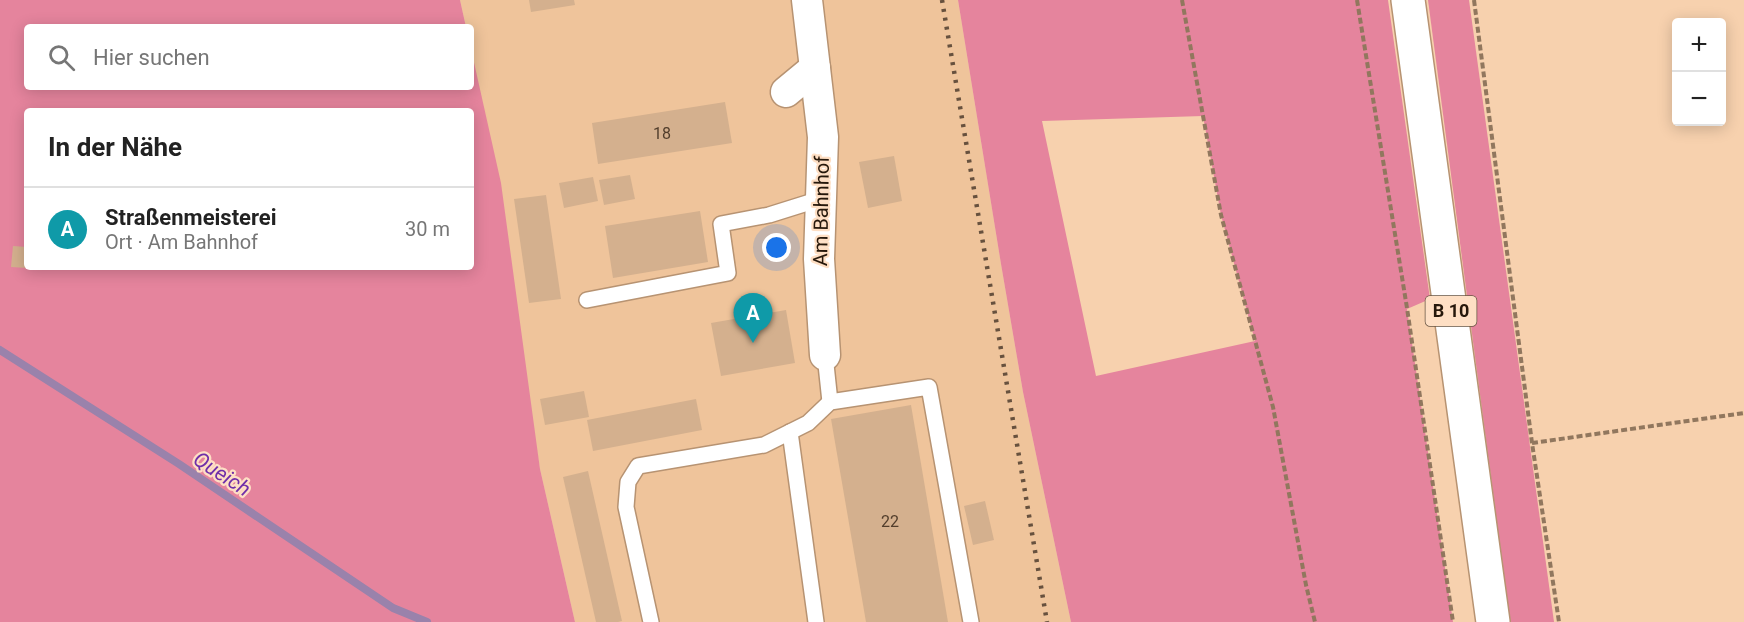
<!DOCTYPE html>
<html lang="de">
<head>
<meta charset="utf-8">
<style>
	body { margin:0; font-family:Roboto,sans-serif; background:#f6f6f6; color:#222 }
	.controls { position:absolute; right:18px; top:18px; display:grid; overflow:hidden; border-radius:6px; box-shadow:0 3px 15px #0003 }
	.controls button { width:54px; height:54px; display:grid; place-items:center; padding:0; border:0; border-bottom:2px solid #e0e0e0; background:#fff; color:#222; font:30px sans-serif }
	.you { position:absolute; left:777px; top:248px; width:21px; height:21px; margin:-15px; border:4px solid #fff; border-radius:50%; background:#1a73e8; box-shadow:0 0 0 9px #1a73e833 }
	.badge { display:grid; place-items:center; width:39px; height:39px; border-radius:50%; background:#b45309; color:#fff; font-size:20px; font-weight:700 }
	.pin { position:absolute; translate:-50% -50px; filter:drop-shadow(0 2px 3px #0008) }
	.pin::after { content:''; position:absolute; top:32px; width:21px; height:18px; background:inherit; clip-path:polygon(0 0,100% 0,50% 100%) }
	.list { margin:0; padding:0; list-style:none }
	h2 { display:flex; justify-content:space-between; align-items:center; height:78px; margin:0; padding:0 24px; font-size:26px }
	h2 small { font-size:20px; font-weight:400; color:#767676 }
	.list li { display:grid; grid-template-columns:39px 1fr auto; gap:18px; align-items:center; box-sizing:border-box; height:84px; padding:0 24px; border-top:2px solid #e0e0e0 }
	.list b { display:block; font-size:22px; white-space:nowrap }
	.list p { margin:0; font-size:20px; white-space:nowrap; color:#767676 }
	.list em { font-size:20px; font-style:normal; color:#767676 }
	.icon { flex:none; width:33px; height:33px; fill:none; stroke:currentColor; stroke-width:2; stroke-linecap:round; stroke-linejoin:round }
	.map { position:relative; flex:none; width:1744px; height:622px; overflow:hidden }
	.search { position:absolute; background:#fff; box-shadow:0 3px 15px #0003; left:24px; top:24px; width:450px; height:66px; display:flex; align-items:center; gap:15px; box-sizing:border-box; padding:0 21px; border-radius:6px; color:#767676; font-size:22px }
	.panel { position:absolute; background:#fff; box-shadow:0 3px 15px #0003; left:24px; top:108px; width:450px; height:162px; border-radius:6px }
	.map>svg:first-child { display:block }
	.built { fill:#efc49b }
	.green { fill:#e5849d; fill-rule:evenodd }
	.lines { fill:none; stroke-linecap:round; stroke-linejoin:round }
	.stream { stroke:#9a82ab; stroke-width:8 }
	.building { fill:#d4b08e }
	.service-casing { stroke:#b79372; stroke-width:18 }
	.minor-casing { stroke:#b79372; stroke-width:33 }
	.trunk-casing { stroke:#b79372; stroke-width:36 }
	.path { stroke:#91775e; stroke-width:4; stroke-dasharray:6 3; stroke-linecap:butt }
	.service { stroke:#fff; stroke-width:15 }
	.minor { stroke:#fff; stroke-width:30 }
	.trunk { stroke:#fff; stroke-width:33 }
	.rail { stroke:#67513e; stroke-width:4.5; stroke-dasharray:3 6; stroke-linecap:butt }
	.labels { text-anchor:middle; stroke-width:4.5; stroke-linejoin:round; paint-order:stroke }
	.number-label { font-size:16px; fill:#523e2c }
	.shield { fill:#fedfc4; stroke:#675442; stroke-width:1.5 }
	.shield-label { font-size:18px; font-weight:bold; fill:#26180b }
	.street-label { font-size:20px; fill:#26180b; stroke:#fedfc4 }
	.water-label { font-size:21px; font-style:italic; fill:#702fa9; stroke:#fedfc4 }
</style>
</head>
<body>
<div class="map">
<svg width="1744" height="622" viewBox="0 0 1744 622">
	<rect width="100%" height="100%" fill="#f7d1ae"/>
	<path class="built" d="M 460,0 L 958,0 L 1001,264 L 1023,392 L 1071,622 L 575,622 L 540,469 L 471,49 L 471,27 L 466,27 Z"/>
	<g class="green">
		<path d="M 0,0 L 460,0 L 466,27 L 27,27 L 27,87 L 471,87 L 471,49 L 501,183 L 540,469 L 575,622 L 0,622 ZM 27,111 L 471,111 L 471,267 L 27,267 Z"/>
		<path d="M 958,0 L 1388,0 L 1430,299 L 1407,309 L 1453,622 L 1071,622 L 1023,392 L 1001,264 ZM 1203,116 L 1221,215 L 1255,341 L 1096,376 L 1042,121 Z"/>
		<path d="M 1428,0 L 1469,0 L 1554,622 L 1510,622 Z"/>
	</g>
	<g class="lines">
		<path class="stream" d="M 0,350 L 179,464 L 393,608 L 427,622"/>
	</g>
	<g class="building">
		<path d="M 529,0 L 574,0 L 575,5 L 531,12 Z"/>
		<path d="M 725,102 L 732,143 L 598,164 L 592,123 Z"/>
		<path d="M 894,156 L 902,201 L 868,208 L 859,162 Z"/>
		<path d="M 630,175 L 635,199 L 604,205 L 599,180 Z"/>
		<path d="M 593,177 L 598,201 L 564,208 L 559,183 Z"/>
		<path d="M 546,195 L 561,299 L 529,303 L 514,199 Z"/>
		<path d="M 700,211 L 708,262 L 613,278 L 605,226 Z"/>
		<path d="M 13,246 L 27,247 L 27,268 L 11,267 Z"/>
		<path d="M 786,310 L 795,363 L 721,376 L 711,323 Z"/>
		<path d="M 584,391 L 589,417 L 545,425 L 540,399 Z"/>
		<path d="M 696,399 L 702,430 L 593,451 L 587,420 Z"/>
		<path d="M 911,405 L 948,622 L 866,622 L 831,419 Z"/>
		<path d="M 588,471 L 622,621 L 618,622 L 596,622 L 563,477 Z"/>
		<path d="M 985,501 L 994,540 L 973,545 L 964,506 Z"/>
	</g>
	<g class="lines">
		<defs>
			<g id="service">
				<path d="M 587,300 L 728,273 L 721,224 L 769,215 L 820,199"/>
				<path d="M 825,355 L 830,402"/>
				<path d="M 790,432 L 816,622"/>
				<path d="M 651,622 L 626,507 L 628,482 L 638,466 L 764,445 L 808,423 L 830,402 L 929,387 L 971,622"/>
			</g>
			<g id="minor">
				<path d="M 807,0 L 823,137 L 819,259 L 825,355"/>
				<path d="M 786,92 L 815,68"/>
			</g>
			<path id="trunk" d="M 1408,0 L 1493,622"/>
		</defs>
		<use href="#service" class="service-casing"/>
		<use href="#minor" class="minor-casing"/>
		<use href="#trunk" class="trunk-casing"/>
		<g class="path">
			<path d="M 1182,0 L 1221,215 L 1273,407 L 1306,585 L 1315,622"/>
			<path d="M 1357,0 L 1407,308 L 1453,622"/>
			<path d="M 1474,0 L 1532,443 L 1559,622"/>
			<path d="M 1532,443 L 1744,413"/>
		</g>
		<use href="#service" class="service"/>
		<use href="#minor" class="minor"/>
		<use href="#trunk" class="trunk"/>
		<path class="rail" d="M 942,0 L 1047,622"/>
	</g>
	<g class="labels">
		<g class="number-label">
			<text x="662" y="139">18</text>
			<text x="890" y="527">22</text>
		</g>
		<rect class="shield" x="1425.5" y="296" width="51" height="30" rx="4.5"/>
		<g class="shield-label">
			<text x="1451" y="317">B 10</text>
		</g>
		<g class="street-label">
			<text transform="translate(821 211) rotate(-89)" y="7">Am Bahnhof</text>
		</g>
		<g class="water-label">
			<text transform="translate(222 474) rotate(33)" y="7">Queich</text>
		</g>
	</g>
</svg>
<div class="controls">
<button>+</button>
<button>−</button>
</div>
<div class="you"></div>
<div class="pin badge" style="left:753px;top:343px;background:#0f9aa8">A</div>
<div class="search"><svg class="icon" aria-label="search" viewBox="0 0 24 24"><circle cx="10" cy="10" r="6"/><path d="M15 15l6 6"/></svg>Hier suchen</div>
<section class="panel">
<h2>In der Nähe<small></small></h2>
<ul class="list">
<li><span class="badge" style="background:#0f9aa8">A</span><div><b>Straßenmeisterei</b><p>Ort · Am Bahnhof</p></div><em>30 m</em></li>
</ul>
</section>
</div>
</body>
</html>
